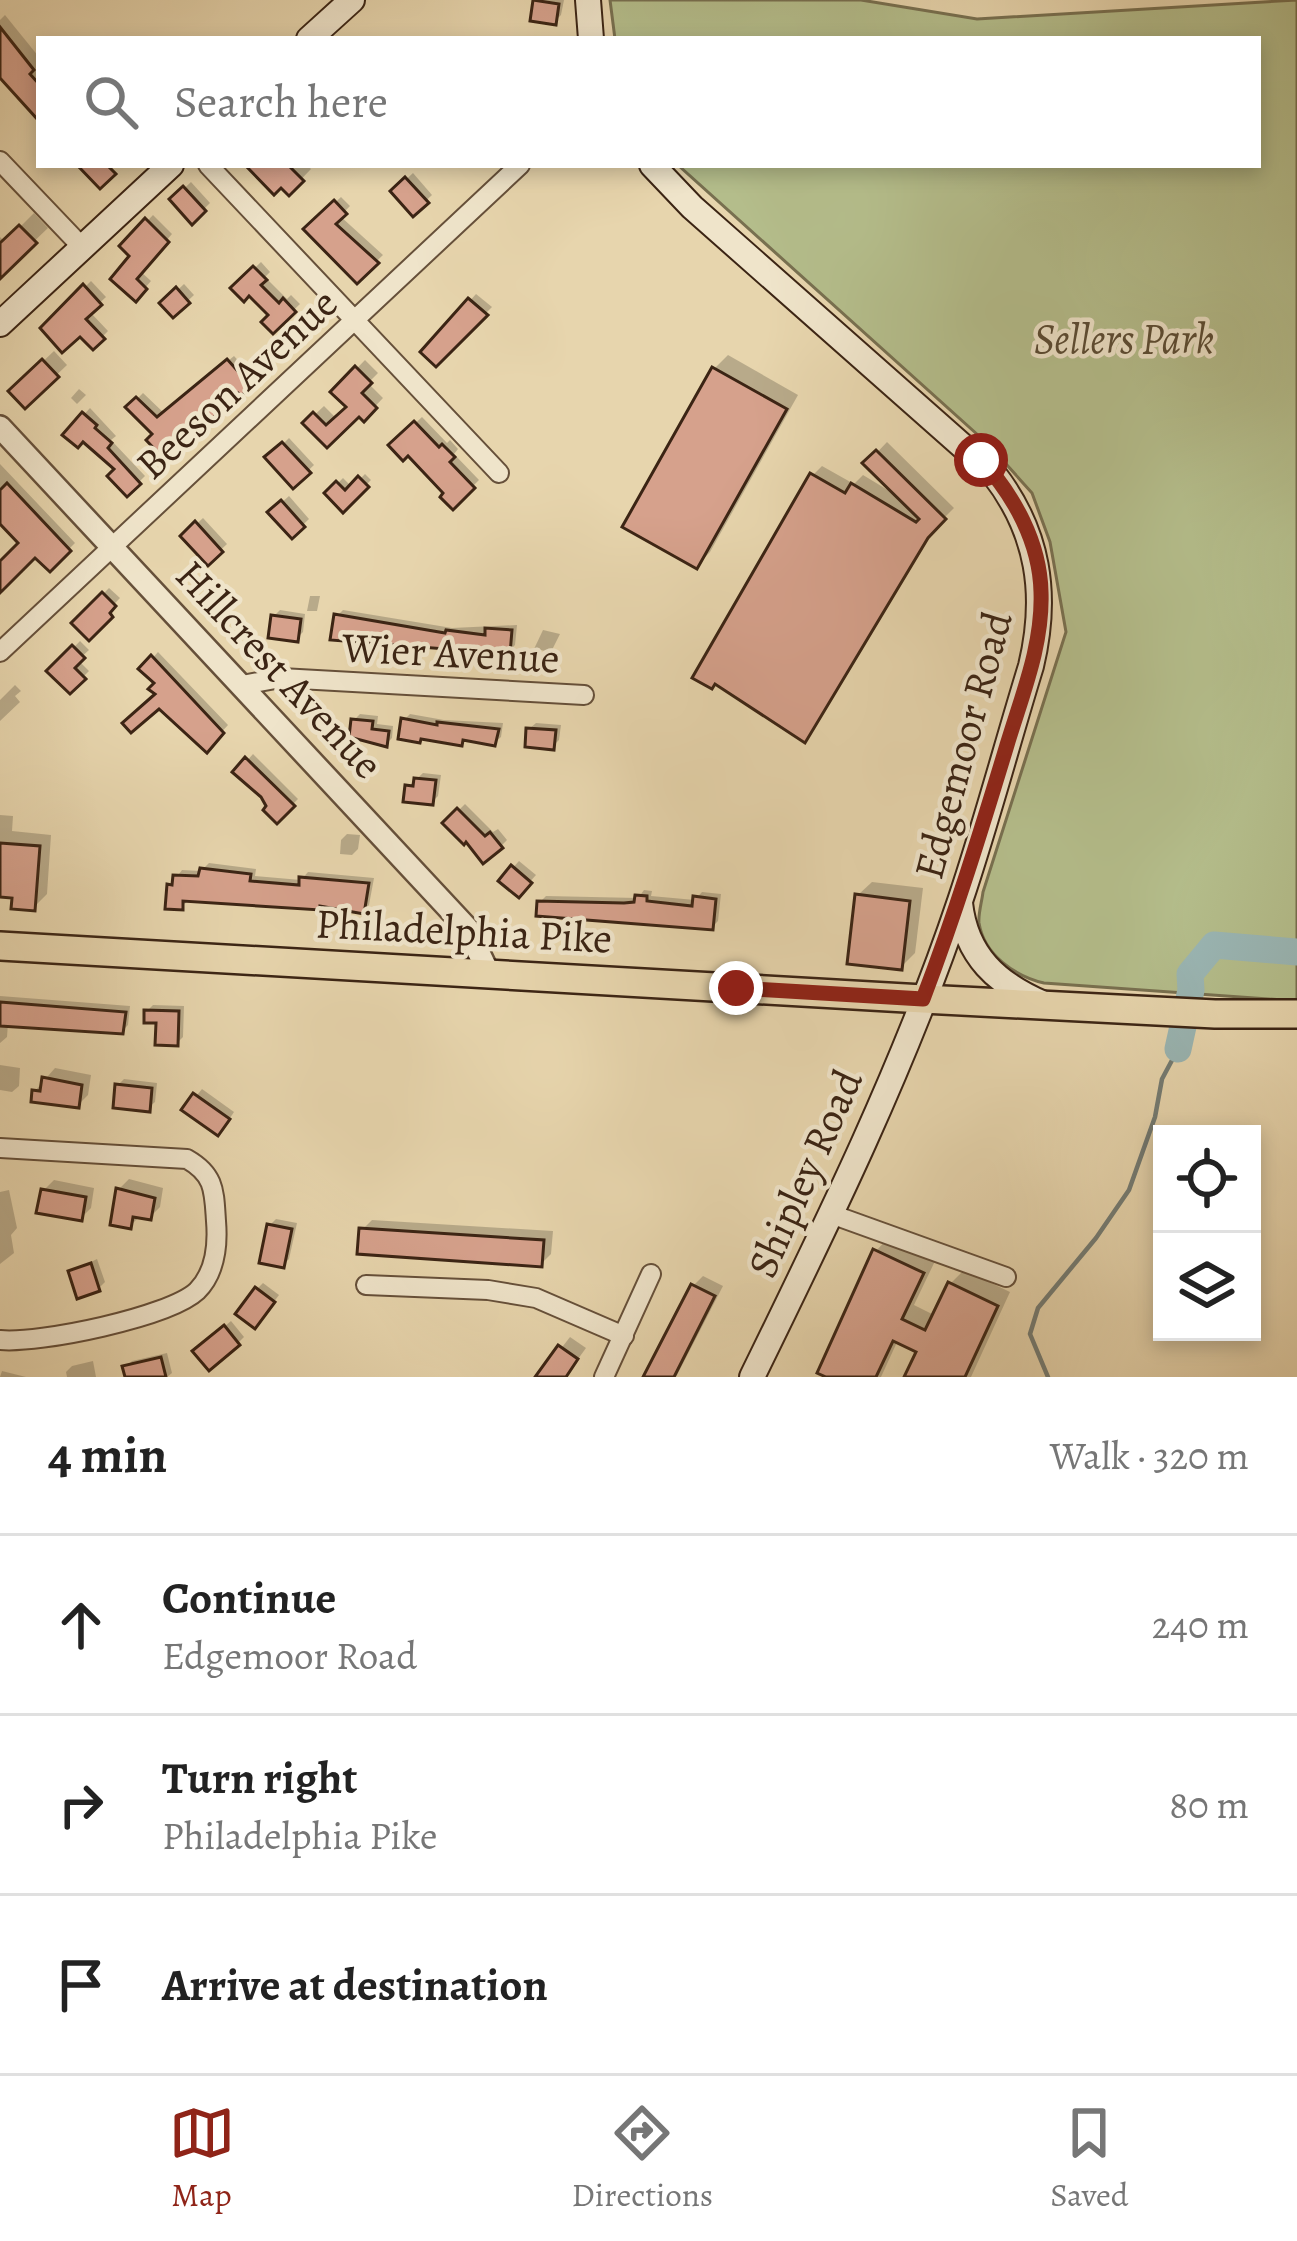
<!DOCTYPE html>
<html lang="en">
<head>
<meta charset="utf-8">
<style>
	body { margin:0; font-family:Alegreya,serif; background:#f2f2f2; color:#222 }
	.controls { position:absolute; right:36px; bottom:36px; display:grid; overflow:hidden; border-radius:0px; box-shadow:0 6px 18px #0003 }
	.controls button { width:108px; height:108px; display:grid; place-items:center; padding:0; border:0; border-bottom:3px solid #e0e0e0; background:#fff; color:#222; font:60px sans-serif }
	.stop { position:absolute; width:36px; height:36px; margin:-27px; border:9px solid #8f2418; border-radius:50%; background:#fff }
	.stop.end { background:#8f2418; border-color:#fff; box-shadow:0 3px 12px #0008 }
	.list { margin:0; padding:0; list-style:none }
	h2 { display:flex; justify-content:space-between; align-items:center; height:156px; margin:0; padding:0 48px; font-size:51px }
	h2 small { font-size:39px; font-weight:400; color:#767676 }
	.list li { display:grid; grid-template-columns:78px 1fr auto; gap:36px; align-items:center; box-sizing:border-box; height:180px; padding:0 48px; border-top:3px solid #e0e0e0 }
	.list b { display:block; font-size:45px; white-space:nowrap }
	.list p { margin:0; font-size:39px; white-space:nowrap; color:#767676 }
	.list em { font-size:39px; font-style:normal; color:#767676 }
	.icon { flex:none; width:66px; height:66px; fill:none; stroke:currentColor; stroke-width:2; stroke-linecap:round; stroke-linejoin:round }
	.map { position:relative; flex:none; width:1297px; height:1377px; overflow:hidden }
	.search { position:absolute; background:#fff; box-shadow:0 6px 18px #0003; left:36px; right:36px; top:36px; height:132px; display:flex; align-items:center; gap:30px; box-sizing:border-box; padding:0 42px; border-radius:0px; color:#767676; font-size:45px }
	.sheet { height:696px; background:#fff }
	nav { display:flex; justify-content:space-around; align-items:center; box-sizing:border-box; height:168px; border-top:3px solid #e0e0e0; background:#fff; font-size:33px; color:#767676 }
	nav a { display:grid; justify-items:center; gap:6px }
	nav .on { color:#8f2418 }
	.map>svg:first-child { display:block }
	.green { fill:#b4bd8b; stroke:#787050; stroke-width:3 }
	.shadow { fill:#0003 }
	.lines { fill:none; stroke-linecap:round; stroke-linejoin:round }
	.stream { stroke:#747c74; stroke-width:4.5 }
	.river { stroke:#9ab6b4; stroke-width:27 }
	.building { fill:#d6a18c; stroke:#3b2414; stroke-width:3 }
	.minor-casing { stroke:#66503a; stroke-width:22 }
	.tertiary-casing { stroke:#66503a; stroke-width:26 }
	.secondary-casing { stroke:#3b2414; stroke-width:28 }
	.primary-casing { stroke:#3b2414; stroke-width:32 }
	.minor { stroke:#efe4ca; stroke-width:18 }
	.tertiary { stroke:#efe4ca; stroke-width:21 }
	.secondary { stroke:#efe4ca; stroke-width:24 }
	.primary { stroke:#e7d5ad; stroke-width:27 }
	.route { stroke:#8f2418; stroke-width:15 }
	.labels { text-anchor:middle; stroke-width:9; stroke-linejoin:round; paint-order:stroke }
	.park-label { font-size:42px; font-style:italic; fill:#594a32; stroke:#efe4ca }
	.street-label { font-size:42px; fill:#3b2414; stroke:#efe4ca }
</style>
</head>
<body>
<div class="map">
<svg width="1297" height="1377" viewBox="0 0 1297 1377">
	<rect width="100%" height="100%" fill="#e7d5ad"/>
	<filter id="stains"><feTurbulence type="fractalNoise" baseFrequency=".00167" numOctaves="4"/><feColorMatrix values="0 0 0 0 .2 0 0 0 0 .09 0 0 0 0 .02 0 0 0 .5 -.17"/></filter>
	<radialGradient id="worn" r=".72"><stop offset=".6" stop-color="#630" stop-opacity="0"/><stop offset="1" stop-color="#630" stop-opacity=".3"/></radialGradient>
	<path class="green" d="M 610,0 L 861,0 L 977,19 L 1297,0 L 1297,1001 L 1044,983 C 1015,976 984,955 979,923 C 978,914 982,901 983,892 L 1066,632 L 1050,542 L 1032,493 L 989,445 L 678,165 L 1258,165 L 1258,39 L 615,39 Z"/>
	<g class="shadow">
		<path d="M 537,0 L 564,0 L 561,15 L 555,21 Z"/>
		<path d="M 5,15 L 39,57 L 39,116 L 0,73 L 0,20 Z"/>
		<path d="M 254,165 L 307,165 L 311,169 L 289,192 Z"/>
		<path d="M 413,173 L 432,195 L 413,213 L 394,191 Z"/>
		<path d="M 191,182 L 210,203 L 192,221 L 173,199 Z"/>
		<path d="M 341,197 L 350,206 L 340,216 L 383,255 L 357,280 L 307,229 Z"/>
		<path d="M 34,213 L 48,228 L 0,274 L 0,237 L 5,242 Z"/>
		<path d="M 153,215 L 172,234 L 140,271 L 151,281 L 136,298 L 133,256 L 123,246 Z"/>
		<path d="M 261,262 L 270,272 L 265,277 L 287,299 L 291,295 L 300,304 L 273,330 L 272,315 L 249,292 L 234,288 Z"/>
		<path d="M 91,281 L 106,297 L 90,312 L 108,331 L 93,346 L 81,332 L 44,328 Z"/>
		<path d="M 184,284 L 194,295 L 174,314 L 164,303 Z"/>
		<path d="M 476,294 L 492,307 L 436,363 L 424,352 Z"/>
		<path d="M 54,351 L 67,365 L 25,405 L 12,391 Z"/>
		<path d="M 728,355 L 798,395 L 710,552 L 697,566 L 714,369 Z"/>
		<path d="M 234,356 L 255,379 L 190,429 L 156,434 L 129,407 L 143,393 L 165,414 Z"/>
		<path d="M 365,360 L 378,373 L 368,383 L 383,398 L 364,418 L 359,413 L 327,444 L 306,423 L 324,406 L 336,418 L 349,406 L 334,392 Z"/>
		<path d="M 79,389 L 86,395 L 77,404 L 71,398 Z"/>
		<path d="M 90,408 L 116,436 L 111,440 L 145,476 L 128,493 L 118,469 L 83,438 L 66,434 Z"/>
		<path d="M 422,417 L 447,443 L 450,440 L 458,449 L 454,454 L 479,480 L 453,506 L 448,493 L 408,452 L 392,445 Z"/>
		<path d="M 289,438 L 314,465 L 293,485 L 269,458 Z"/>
		<path d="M 887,442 L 954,508 L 937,525 L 814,730 L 805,739 L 813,475 L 822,466 L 854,484 L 863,475 L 896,495 L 867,463 Z"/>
		<path d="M 0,464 L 75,543 L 50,568 L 35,553 L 0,589 L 0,566 L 23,543 L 0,520 Z"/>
		<path d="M 365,474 L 371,480 L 343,508 L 328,493 L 343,478 L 352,487 Z"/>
		<path d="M 289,496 L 309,519 L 292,535 L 271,512 Z"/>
		<path d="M 203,518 L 227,544 L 208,562 L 184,536 Z"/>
		<path d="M 109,588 L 120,598 L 97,622 L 75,623 Z"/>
		<path d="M 310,596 L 320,596 L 317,611 L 307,611 Z"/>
		<path d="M 280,610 L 305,614 L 303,632 L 297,638 L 274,616 Z"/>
		<path d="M 343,610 L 452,628 L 517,625 L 515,645 L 509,651 L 337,616 Z"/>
		<path d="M 543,630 L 560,634 L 551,652 L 534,649 Z"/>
		<path d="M 80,641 L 89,650 L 78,660 L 89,671 L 70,690 L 51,671 Z"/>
		<path d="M 158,652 L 228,725 L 206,749 L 159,694 L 158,683 L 143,669 Z"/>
		<path d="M 15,685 L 21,691 L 15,696 L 20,702 L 0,721 L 0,700 Z"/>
		<path d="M 360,714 L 378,716 L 377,724 L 393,726 L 392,738 L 386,744 L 354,720 Z"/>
		<path d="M 410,714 L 444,720 L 503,723 L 501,737 L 494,743 L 466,737 L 461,743 L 404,720 Z"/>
		<path d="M 536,723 L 561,725 L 559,740 L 553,746 L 529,729 Z"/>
		<path d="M 253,754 L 298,799 L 277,820 L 263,795 L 237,772 Z"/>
		<path d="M 423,773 L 441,775 L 438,796 L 432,802 L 408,787 Z"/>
		<path d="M 465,804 L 493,832 L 498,829 L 507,840 L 501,846 L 467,838 L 446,823 Z"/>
		<path d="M 0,815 L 13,816 L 12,831 L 51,835 L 47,894 L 34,907 L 15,896 L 0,895 Z"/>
		<path d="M 347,834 L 360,835 L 358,849 L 352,855 L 340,854 L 341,840 Z"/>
		<path d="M 519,861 L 536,875 L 519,894 L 502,880 Z"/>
		<path d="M 209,863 L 256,869 L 255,876 L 301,880 L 308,872 L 374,878 L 369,905 L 363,911 L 322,903 L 188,901 L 181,907 L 170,886 L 182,870 L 201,871 Z"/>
		<path d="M 872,882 L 923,888 L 915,953 L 901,967 L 858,895 Z"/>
		<path d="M 644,890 L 652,891 L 651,896 L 695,900 L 702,892 L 721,894 L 718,921 L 712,927 L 540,902 L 546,896 L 638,898 Z"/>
		<path d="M 0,996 L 130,1006 L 128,1025 L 122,1031 L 8,1023 L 7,1037 L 0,1043 Z"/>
		<path d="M 153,1005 L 184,1006 L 183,1037 L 177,1043 L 147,1011 Z"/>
		<path d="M 0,1065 L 20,1068 L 19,1086 L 12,1092 L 0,1090 Z"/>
		<path d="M 55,1068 L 91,1075 L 88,1095 L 78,1105 L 35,1091 Z"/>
		<path d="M 124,1079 L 157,1083 L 155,1102 L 148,1108 L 118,1085 Z"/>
		<path d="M 202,1089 L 234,1112 L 224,1127 L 185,1110 Z"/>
		<path d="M 129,1179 L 163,1188 L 160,1207 L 150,1217 L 140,1216 L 130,1226 L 119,1189 Z"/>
		<path d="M 54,1180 L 94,1188 L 91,1208 L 81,1218 L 44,1190 Z"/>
		<path d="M 9,1190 L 17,1228 L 11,1235 L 14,1253 L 0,1264 L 0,1192 Z"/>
		<path d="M 276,1219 L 297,1223 L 289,1259 L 283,1265 L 270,1225 Z"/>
		<path d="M 372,1220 L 553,1231 L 551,1254 L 541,1264 L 362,1230 Z"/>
		<path d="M 889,1237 L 936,1259 L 914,1305 L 936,1316 L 950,1284 L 964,1270 L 1010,1292 L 971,1377 L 908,1377 L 920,1351 L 898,1340 L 881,1377 L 834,1377 L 876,1251 Z"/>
		<path d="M 97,1259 L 105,1282 L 99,1288 L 71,1272 Z"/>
		<path d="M 703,1276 L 723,1286 L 676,1377 L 646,1377 L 693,1286 Z"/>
		<path d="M 263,1283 L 279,1295 L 261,1319 L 257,1289 Z"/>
		<path d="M 231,1321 L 244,1337 L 238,1343 L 202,1346 Z"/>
		<path d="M 570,1337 L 586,1348 L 565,1377 L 539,1377 Z"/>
		<path d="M 167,1353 L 172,1373 L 167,1377 L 128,1377 L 126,1367 L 132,1361 Z"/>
		<path d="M 93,1361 L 96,1377 L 67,1377 L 66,1372 L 72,1366 Z"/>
		<path d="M 2,1371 L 26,1377 L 0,1377 Z"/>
	</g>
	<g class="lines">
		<path class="stream" d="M 1048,1377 L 1030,1334 L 1038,1308 L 1096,1238 L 1129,1190 L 1155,1117 L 1162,1079 L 1178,1049"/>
		<path class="river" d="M 1178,1049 L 1191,990 L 1190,974 L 1214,945 L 1297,952"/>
	</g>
	<g class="building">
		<path d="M 533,0 L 559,4 L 556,25 L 530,21 Z"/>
		<path d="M 0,27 L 34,70 L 30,74 L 39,84 L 39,121 L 0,78 Z"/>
		<path d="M 77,165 L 107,165 L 116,174 L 100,189 Z"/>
		<path d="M 245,165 L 288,165 L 304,181 L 289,196 L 281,188 L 274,195 Z"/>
		<path d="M 405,177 L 429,203 L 413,217 L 390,191 Z"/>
		<path d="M 183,186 L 206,211 L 192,225 L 169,199 Z"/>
		<path d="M 334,200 L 347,214 L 336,224 L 379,263 L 357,284 L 303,229 Z"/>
		<path d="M 145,218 L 169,242 L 137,279 L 147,289 L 136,302 L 110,279 L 129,256 L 119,246 Z"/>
		<path d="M 19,225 L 37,243 L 0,279 L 0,243 Z"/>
		<path d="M 253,266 L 267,280 L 261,285 L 279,303 L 283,298 L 296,312 L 273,334 L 261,322 L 268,315 L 249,296 L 244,302 L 230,288 Z"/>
		<path d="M 83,284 L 102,305 L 86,319 L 105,339 L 93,350 L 80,337 L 62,353 L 40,328 Z"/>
		<path d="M 176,287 L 190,303 L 173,318 L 159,303 Z"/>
		<path d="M 468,298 L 488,315 L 436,367 L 420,352 Z"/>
		<path d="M 42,359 L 59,377 L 25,409 L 8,391 Z"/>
		<path d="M 227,359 L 252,387 L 241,396 L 238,393 L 194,437 L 190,433 L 163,458 L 146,440 L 152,434 L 125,407 L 136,397 L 157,417 Z"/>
		<path d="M 355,366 L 372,383 L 362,393 L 377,408 L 364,422 L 359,417 L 327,448 L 302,423 L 313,412 L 326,425 L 346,407 L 330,392 Z"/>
		<path d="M 712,367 L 787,409 L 697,569 L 622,527 Z"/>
		<path d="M 82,412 L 97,425 L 95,428 L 112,443 L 108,448 L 141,484 L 127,497 L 107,476 L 114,469 L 83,442 L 78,448 L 62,435 Z"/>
		<path d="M 414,421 L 439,447 L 442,444 L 455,457 L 450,462 L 475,488 L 453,510 L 440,497 L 443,493 L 408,456 L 403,461 L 388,445 Z"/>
		<path d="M 282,442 L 311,473 L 293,489 L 264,457 Z"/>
		<path d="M 876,450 L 946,519 L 928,538 L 805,743 L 715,684 L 712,689 L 692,678 L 810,473 L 845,493 L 851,483 L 916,522 L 919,519 L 862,463 Z"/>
		<path d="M 358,476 L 369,487 L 343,513 L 324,493 L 336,481 L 345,490 Z"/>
		<path d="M 7,483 L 71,551 L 50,572 L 35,558 L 0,593 L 0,561 L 18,543 L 0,524 L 0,490 Z"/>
		<path d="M 281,500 L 305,527 L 292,539 L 267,512 Z"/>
		<path d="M 195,521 L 223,552 L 208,566 L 180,536 Z"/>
		<path d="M 102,592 L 116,606 L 110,613 L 113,617 L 89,641 L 71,623 Z"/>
		<path d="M 334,614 L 445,633 L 446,630 L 485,635 L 485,628 L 512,630 L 510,654 L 330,640 Z"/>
		<path d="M 271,615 L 301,619 L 298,642 L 268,638 Z"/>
		<path d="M 72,645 L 85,658 L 75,668 L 86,679 L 70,694 L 46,671 Z"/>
		<path d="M 151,655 L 224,733 L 207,753 L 159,709 L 131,733 L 122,723 L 155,694 L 148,689 L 154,683 L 138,669 Z"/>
		<path d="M 401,718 L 437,725 L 437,722 L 499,729 L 495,746 L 463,740 L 462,746 L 421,739 L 420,743 L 398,739 Z"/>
		<path d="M 351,719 L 373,721 L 372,729 L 389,731 L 387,747 L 349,737 Z"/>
		<path d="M 526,728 L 556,730 L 554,750 L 525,747 Z"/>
		<path d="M 245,757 L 295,806 L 277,824 L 263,810 L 266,806 L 261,797 L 232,772 Z"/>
		<path d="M 414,778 L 436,780 L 433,805 L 403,802 L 405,785 L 413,786 Z"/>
		<path d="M 457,808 L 485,836 L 490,832 L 503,848 L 483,864 L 466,842 L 464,845 L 442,823 Z"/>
		<path d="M 0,843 L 40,846 L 35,911 L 11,909 L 12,898 L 0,897 Z"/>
		<path d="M 511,865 L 532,883 L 519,898 L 498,881 Z"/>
		<path d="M 200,868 L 251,874 L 250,881 L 299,885 L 299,877 L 369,883 L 364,914 L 320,906 L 320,910 L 183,901 L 183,910 L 165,909 L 167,884 L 172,885 L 173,875 L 198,876 Z"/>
		<path d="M 855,894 L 910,901 L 902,970 L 847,964 Z"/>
		<path d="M 635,895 L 647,896 L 647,901 L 692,906 L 693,896 L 716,899 L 713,930 L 536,916 L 537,901 L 624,903 L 634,902 Z"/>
		<path d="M 0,1002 L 126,1012 L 123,1034 L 0,1026 Z"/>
		<path d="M 144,1010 L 179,1011 L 178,1046 L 155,1045 L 156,1023 L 144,1023 Z"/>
		<path d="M 42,1077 L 82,1085 L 79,1108 L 31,1102 L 32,1090 L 40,1091 Z"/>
		<path d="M 115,1084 L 152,1088 L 150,1112 L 113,1108 Z"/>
		<path d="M 193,1093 L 230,1119 L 218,1136 L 181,1110 Z"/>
		<path d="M 116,1188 L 155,1198 L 151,1220 L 133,1217 L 131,1229 L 110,1225 Z"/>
		<path d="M 41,1189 L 86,1197 L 82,1221 L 36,1213 Z"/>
		<path d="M 267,1224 L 292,1229 L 284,1268 L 259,1263 Z"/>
		<path d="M 359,1228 L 544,1240 L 542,1267 L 357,1254 Z"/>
		<path d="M 873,1249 L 924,1273 L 902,1319 L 925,1330 L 948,1282 L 998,1306 L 965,1377 L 904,1377 L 916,1352 L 893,1341 L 876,1377 L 826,1377 L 817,1373 Z"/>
		<path d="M 91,1263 L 100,1291 L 77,1299 L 68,1271 Z"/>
		<path d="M 691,1284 L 715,1296 L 674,1377 L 643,1377 Z"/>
		<path d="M 255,1287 L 275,1302 L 255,1329 L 235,1314 Z"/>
		<path d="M 224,1325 L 240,1345 L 209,1371 L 192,1351 Z"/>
		<path d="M 558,1345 L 578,1359 L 566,1377 L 535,1377 Z"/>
		<path d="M 161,1357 L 166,1377 L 125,1377 L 122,1366 Z"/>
	</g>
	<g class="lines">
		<defs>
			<g id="minor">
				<path d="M 0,161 L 82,247"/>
				<path d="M 208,165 L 499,473"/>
				<path d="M 0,652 L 520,165"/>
				<path d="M 242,685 L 281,678 L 584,695"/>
				<path d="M 0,1148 L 187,1159 C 215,1175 214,1191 216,1221 C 218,1245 215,1273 197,1291 C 169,1317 39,1344 0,1340"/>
				<path d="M 831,1214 L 1006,1277"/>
				<path d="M 366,1285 L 488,1290 L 536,1298 L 624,1336"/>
				<path d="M 604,1377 L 651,1274"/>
			</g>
			<path id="tertiary" d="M 0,427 L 467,928 L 489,974"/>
			<g id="secondary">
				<path d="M 588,0 L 591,39"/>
				<path d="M 309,39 L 352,0"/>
				<path d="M 652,165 L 692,207 L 993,473 C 1039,532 1048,595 1031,666 C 1007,744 986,824 960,901 C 905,1065 828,1222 752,1377"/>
				<path d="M 0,324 L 171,165"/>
				<path d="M 960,903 C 966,956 997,984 1044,1004"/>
			</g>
			<path id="primary" d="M 0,946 L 923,999 L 1215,1014 L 1297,1014"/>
		</defs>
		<use href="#minor" class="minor-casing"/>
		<use href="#tertiary" class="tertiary-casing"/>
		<use href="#secondary" class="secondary-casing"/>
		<use href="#primary" class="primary-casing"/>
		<use href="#minor" class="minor"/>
		<use href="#tertiary" class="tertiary"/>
		<use href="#secondary" class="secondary"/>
		<use href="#primary" class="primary"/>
	</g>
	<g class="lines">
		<path class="route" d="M 736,988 L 923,999 C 955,915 981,831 1007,745 C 1022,695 1043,645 1041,592 C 1040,543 1014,495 981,460"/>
	</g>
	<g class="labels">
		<g class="park-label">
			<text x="1124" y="353">Sellers Park</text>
		</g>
		<g class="street-label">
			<text transform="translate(236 383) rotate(-43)" y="15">Beeson Avenue</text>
			<text transform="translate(451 652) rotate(3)" y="15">Wier Avenue</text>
			<text transform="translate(280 669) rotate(47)" y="15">Hillcrest Avenue</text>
			<text transform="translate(962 745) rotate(-75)" y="15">Edgemoor Road</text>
			<text transform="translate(464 930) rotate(3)" y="15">Philadelphia Pike</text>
			<text transform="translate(804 1173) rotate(-66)" y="15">Shipley Road</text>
		</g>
	</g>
	<rect width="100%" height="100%" filter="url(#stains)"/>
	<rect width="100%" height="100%" fill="url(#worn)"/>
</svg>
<div class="controls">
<button><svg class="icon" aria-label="locate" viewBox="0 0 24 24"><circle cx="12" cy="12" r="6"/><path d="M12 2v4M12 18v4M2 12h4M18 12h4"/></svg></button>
<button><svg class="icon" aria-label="layers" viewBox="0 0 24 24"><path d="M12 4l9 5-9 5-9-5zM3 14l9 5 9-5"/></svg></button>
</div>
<div class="stop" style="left:981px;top:460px"></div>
<div class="stop end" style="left:736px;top:988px"></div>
<div class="search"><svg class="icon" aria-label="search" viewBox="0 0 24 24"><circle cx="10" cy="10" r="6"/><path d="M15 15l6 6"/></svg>Search here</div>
</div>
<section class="sheet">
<h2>4 min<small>Walk · 320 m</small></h2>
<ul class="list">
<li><svg class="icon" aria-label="ahead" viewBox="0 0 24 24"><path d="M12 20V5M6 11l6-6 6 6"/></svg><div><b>Continue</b><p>Edgemoor Road</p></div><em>240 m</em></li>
<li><svg class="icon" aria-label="right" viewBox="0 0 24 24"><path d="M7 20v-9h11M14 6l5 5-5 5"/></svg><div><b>Turn right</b><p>Philadelphia Pike</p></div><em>80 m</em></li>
<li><svg class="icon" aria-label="arrive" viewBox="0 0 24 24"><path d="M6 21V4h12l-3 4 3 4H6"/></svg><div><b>Arrive at destination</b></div></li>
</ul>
</section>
<nav>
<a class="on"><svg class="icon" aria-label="map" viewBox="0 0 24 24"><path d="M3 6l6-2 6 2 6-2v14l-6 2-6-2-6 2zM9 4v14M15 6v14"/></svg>Map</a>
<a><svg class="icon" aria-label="directions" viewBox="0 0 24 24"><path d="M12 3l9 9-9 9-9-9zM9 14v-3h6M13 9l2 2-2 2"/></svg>Directions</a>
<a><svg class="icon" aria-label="saved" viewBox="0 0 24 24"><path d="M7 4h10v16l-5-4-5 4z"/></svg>Saved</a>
</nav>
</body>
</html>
